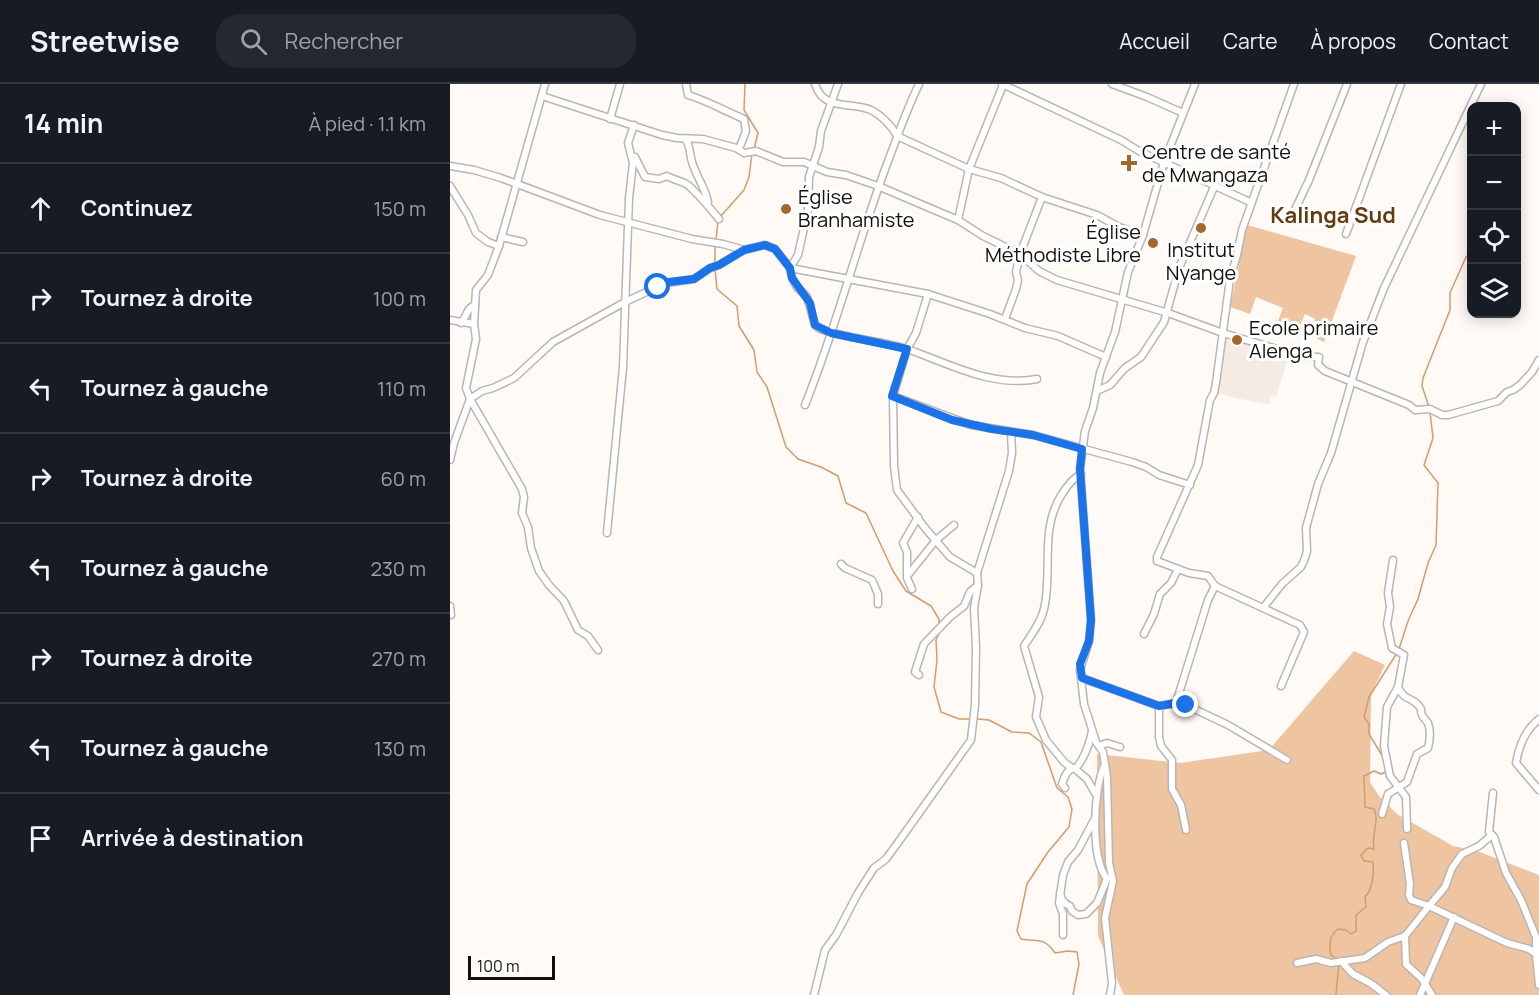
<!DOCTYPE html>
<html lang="fr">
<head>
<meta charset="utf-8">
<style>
	body { margin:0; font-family:Manrope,sans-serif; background:#242831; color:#f1f3f6 }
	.controls { position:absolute; right:18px; top:18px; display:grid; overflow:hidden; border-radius:12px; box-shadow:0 3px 15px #0003 }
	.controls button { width:54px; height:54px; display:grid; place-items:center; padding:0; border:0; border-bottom:2px solid #363941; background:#171b24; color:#f1f3f6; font:30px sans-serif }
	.scale { position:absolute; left:18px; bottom:15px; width:87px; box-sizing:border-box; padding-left:6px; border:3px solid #100f0d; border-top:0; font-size:16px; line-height:21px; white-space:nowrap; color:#100f0d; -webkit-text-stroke:4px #fff; paint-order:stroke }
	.stop { position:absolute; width:18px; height:18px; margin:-14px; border:4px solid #1a73e8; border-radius:50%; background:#fff }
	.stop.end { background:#1a73e8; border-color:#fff; box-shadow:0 2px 6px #0008 }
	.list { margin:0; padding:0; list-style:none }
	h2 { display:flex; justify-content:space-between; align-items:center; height:78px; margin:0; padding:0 24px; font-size:26px }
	h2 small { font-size:20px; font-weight:400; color:#9ea1a6 }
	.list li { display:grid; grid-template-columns:39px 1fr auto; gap:18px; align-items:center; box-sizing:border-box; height:90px; padding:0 24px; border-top:2px solid #363941 }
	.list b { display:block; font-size:22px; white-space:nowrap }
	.list em { font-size:20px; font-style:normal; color:#9ea1a6 }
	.icon { flex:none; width:33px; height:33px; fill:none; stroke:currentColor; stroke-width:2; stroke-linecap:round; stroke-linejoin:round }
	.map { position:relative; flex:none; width:1089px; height:911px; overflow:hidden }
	header { display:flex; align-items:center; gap:36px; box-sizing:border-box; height:84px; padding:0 30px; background:#171b24; border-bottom:2px solid #363941 }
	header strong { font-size:28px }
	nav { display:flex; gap:33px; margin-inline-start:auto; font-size:21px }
	.search { width:420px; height:54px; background:#242831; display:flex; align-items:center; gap:15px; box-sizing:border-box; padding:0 21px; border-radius:24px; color:#9ea1a6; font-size:22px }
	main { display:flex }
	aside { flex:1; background:#171b24 }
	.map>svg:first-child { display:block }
	.built { fill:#f6ebe2 }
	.green { fill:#efc4a0 }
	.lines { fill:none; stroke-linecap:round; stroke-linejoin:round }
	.stream { stroke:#d49c6b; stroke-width:1.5 }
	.street-casing { stroke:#bab5b2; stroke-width:9 }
	.street { stroke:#fff; stroke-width:6 }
	.route { stroke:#1a73e8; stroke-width:8 }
	.poi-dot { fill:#a4672c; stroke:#fff; stroke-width:2 }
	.labels { text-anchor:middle; stroke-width:6; stroke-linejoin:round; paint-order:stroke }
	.poi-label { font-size:20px; fill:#100f0d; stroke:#fff; text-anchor:start }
	.quarter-label { font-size:22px; font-weight:bold; fill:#643b10; stroke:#fff }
</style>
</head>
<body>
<header>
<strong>Streetwise</strong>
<div class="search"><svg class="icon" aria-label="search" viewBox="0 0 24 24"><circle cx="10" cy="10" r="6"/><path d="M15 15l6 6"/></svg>Rechercher</div>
<nav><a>Accueil</a><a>Carte</a><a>À propos</a><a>Contact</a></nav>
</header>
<main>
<aside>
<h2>14 min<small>À pied · 1.1 km</small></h2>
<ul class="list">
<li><svg class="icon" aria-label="ahead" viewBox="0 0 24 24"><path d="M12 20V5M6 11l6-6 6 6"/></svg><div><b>Continuez</b></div><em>150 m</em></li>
<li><svg class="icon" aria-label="right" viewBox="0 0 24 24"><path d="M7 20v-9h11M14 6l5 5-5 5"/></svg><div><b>Tournez à droite</b></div><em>100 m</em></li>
<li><svg class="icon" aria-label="left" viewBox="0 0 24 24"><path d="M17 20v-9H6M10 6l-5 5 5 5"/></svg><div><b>Tournez à gauche</b></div><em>110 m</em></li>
<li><svg class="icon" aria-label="right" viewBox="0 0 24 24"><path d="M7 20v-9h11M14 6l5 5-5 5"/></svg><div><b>Tournez à droite</b></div><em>60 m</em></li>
<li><svg class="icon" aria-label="left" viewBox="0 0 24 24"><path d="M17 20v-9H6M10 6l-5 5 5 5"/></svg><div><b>Tournez à gauche</b></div><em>230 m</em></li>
<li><svg class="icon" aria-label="right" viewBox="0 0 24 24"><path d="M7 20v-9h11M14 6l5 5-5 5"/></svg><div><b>Tournez à droite</b></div><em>270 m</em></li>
<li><svg class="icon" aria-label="left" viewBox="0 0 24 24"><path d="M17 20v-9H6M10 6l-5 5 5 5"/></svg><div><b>Tournez à gauche</b></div><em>130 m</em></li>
<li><svg class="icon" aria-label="arrive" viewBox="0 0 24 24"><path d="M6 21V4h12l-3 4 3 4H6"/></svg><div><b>Arrivée à destination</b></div></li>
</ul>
</aside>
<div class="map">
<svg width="1089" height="911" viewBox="0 0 1089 911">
	<rect width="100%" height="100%" fill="#fffaf6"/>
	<path class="built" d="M 776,255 L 839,271 L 826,313 L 821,312 L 819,321 L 768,310 Z"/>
	<g class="green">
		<path d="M 797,141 L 906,172 L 874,258 L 860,251 L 865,235 L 855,230 L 848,246 L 828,237 L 833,224 L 806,213 L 800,230 L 780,223 Z"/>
		<path d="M 904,567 L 935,581 L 921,610 L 920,698 L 929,712 L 947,730 L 1003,762 L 1027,767 L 1089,791 L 1089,911 L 674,911 L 648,852 L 647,670 L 730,679 L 819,666 Z"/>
	</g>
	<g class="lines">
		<g class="stream">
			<path d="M 295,0 L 294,26 L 308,49 L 304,65"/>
			<path d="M 270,133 L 294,106 L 299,93 L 302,70"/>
			<path d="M 266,156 L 268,137"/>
			<path d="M 265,180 L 265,161"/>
			<path d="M 265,185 L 267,205 L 287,222 L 289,242 L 304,266 L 307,288 L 317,303 L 336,363 L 348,375 L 371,383 L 388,392 L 396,419 L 416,429 L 443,487 L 456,507 L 481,522 L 489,535 L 489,539"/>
			<path d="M 979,323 L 972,302 L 973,294 L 1000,226 L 1000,209 L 1016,173 L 1022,167"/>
			<path d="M 490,547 L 486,556 L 487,576 L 484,603 L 491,628 L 509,635 L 522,635"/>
			<path d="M 949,565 L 958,537 L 968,515 L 978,479 L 986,461 L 988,399 L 974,381 L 983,354 L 980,328"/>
			<path d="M 527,635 L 539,636 L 562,648 L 579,649 L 591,658 L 607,704 L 618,713 L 622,725 L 619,743 L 598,768 L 577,800 L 567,847 L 571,855 C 589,858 594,853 605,869 L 618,867 L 627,868 L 629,880 L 623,911"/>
			<path d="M 887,875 L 881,871 C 879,861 879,852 888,845 L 896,846 L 901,850 L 906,847 L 906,831 L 916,823 L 915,813 C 923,805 924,788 923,778 L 914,777 L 911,771 L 918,764 L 924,765 C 921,750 930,737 924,725 L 915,723 L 914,692 L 924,687 L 931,690 L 936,688 L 933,673 L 919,650 L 919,640 L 914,633 L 919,613 L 947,569"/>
			<path d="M 886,911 L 889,879"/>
		</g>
		<defs>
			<g id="street">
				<path d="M 95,0 L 49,162 L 38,191 L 26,206 L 24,240 L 26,255 L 16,304 L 20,315 L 72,405 L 74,413 L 72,429 L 78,443 L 81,464 L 89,487 L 99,501 L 114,517 L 128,546 L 138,552 L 148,566"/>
				<path d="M 236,0 L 238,11 C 258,17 275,27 294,35 L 296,47 L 289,65"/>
				<path d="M 365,0 C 374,28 400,17 421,26 C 431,31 442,42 447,52 L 519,85 L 551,94 L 592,113 L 647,131 L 669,143 L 693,151"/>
				<path d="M 552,0 L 671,56 L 689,67 L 800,118"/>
				<path d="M 662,0 L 697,13 L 733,29"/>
				<path d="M 92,12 L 212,51 L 227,54 L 253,55 L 286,64 L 294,69 L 306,67 L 333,78 L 354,78 L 377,88 L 396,91 L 428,102 L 508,136 L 533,152 L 570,170 L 589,187 L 607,196 L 718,229 L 773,249 L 850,272 L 869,273 L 868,281 L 875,287 L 959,321 L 965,326 L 980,325 L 992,331 L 998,331 L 1048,317 L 1057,308 L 1063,306 L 1070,301 L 1082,288 L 1089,276"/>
				<path d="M 160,35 L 170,0"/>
				<path d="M 235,55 C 241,62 239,69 242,78 C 246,92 255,103 258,118"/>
				<path d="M 185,73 L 195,93 L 209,95 L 217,92 C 223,96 234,97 239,102 C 250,112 259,123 269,135"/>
				<path d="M 0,82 L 24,86 L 51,94 L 150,131 L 242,155 L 273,160 L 294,166 L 315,161 L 325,165 L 340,184 L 342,194 L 347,203 L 357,213 L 365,241 L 370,245 C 398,255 429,256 457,265 C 498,279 542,304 587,295"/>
				<path d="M 0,102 L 18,131 L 26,149 L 38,158 L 49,162"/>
				<path d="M 841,134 L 859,96 L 897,0"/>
				<path d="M 508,136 L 519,85 L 553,1"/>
				<path d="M 896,150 L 951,0"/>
				<path d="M 51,153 L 73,158"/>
				<path d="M 340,184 L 478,210 L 540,230 L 575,244 L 608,252 L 656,273"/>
				<path d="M 340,184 L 348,171 L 358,126 L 359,93 L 369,63 L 371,47 L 388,0"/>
				<path d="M 478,210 L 466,249 L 457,265 L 443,312 L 444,382 L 447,406 L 475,444 L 500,473 L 527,489"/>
				<path d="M 555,235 L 566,205 L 568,196 L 566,188 L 570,170 L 592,113"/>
				<path d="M 0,236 L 24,240"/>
				<path d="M 11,239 C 17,233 16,224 25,221"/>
				<path d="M 647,307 L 660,301 L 675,284 L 691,273 L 714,238 L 729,184 L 764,103"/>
				<path d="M 443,312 L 521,341 L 583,351 L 682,378 L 696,383 L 709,391 L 740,401"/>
				<path d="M 355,321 C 389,237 410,148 443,64 C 451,42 459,21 469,0"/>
				<path d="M 0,376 L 4,359 L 20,315 L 32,307 L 43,304 L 64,294 L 103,258 L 175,218 L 216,199 L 244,195 L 260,184 L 269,181 L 294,166"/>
				<path d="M 157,449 L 173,283 L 179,114 L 183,79 L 178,59 L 184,41"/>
				<path d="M 943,476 L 938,509 L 940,523 L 937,540 L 942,564 L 954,571 L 948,603 L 937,623 L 934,662 L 940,692 L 956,713 L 957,745"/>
				<path d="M 391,480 L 395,484 L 422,496 L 428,510 L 428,520"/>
				<path d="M 458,491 L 486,456 L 504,441"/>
				<path d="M 462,505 L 457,494 L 457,468 L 453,459 L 468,433"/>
				<path d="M 0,522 L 1,531"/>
				<path d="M 813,524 L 832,500 L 851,483 L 855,474 L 857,467 L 856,444 L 868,400 L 881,369 L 913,258 L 934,204 L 1031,0"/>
				<path d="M 694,550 L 704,530 L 710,510 L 721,499 L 728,485"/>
				<path d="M 469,591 L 465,588 L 474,560 L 500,533 L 514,522 L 520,508 L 528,501"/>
				<path d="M 632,594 L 709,622 L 726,619 L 736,621 L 778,641 L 837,676"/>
				<path d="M 831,602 L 854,548 L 850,541 L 765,502 L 758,492 L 739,489 L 707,477 L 707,473 L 748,381 L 760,316 L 764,309 L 766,299 L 780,195 L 787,171 L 792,146 L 844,0"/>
				<path d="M 726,619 L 758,516 L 765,502"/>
				<path d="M 709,622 L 709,653 L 711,662 L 722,676 L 722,705 L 731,721 L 736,746"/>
				<path d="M 1089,635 C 1075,646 1069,661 1066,679 L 1089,706"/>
				<path d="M 649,662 L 657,659 L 670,663"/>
				<path d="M 622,684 L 614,678 L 596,656 L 586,633 L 589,613 L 574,562 C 581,551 591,539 594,525 C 603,487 589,445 612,410 C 617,402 622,395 631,390"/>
				<path d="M 626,684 C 634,675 640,659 642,647"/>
				<path d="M 615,704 L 612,700 C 614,694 617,685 624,684 L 637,695 L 645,709"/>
				<path d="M 1043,709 L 1039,748 L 1044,753 L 1056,789 L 1071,816 L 1086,853 L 1086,870"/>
				<path d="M 932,730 L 938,710 L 957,698 L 967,670 L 978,664 C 980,656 981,647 978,639 C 976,636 973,634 972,631 C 969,625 974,628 969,622 C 962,613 954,617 948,603"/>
				<path d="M 954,759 L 960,800 L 959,811 L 961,816 L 979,822 L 995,803 L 1002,784 L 1012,770 L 1029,762 L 1042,751"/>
				<path d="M 610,809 C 611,816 614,820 620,822 L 622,827 L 628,831 L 636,830 L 647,819 L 657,795 C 640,774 643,704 655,680"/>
				<path d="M 613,851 L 613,830 L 609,819 L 613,791 L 618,778 L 628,766 L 644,736"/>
				<path d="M 955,852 L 979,822 L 1057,859 L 1079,865 L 1086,870 L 1089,901"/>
				<path d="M 891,877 L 903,890 L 920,899 L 936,911"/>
				<path d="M 847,879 L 866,875 L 881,879 L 915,874 L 938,858 L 955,852 L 956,880 L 972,895 L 982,911"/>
				<path d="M 364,911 L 375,866 L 386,851 L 408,809 L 424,784 L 436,775 L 452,753 L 521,656 L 525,621 L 526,563 L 524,524 L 528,501 L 527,489 L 559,387 L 562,369 L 561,348"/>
				<path d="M 660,911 L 662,899 L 655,834 L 663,797 L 659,779 L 657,693 L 653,668 L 646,658 L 634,620 L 630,586 L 639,557 L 641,536 L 630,385 L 635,347 L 643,324 L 650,289 L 665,248 L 678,188 L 693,151 L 714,78 L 745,0"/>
				<path d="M 970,911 L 1004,833"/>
			</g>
		</defs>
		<use href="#street" class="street-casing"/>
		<use href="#street" class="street"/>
	</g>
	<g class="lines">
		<path class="route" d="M 208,203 L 219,198 L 244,195 L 260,184 L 269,181 L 294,166 L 315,161 L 325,165 L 340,184 L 342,194 L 360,219 L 365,241 L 381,249 L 457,265 L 442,312 L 502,336 L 542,345 L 583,351 L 632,365 L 630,385 L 641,536 L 639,557 L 630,580 L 632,594 L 709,622 L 726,619 L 736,621"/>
	</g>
	<g class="poi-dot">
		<path d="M676 70h6v6h6v6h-6v6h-6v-6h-6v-6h6z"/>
		<circle cx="336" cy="125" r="6"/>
		<circle cx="751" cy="144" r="6"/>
		<circle cx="703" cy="159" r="6"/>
		<circle cx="787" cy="256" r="6"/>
	</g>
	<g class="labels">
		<g class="poi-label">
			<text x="692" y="75">Centre de santé<tspan x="692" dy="23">de Mwangaza</tspan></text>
			<text x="348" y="120">Église<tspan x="348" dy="23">Branhamiste</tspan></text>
			<text x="691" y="155" text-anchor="end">Église<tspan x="691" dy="23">Méthodiste Libre</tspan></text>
			<text x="751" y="173" text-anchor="middle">Institut<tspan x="751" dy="23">Nyange</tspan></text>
			<text x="799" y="251">Ecole primaire<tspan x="799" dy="23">Alenga</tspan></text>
		</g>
		<g class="quarter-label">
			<text x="883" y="139">Kalinga Sud</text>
		</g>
	</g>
</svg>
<div class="controls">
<button>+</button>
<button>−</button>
<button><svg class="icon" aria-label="locate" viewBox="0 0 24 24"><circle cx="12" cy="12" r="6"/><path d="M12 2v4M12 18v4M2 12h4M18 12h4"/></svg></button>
<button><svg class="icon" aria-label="layers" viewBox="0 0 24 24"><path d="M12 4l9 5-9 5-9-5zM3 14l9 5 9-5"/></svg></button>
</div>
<div class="scale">100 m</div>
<div class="stop" style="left:208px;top:203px"></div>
<div class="stop end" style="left:736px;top:621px"></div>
</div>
</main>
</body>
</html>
